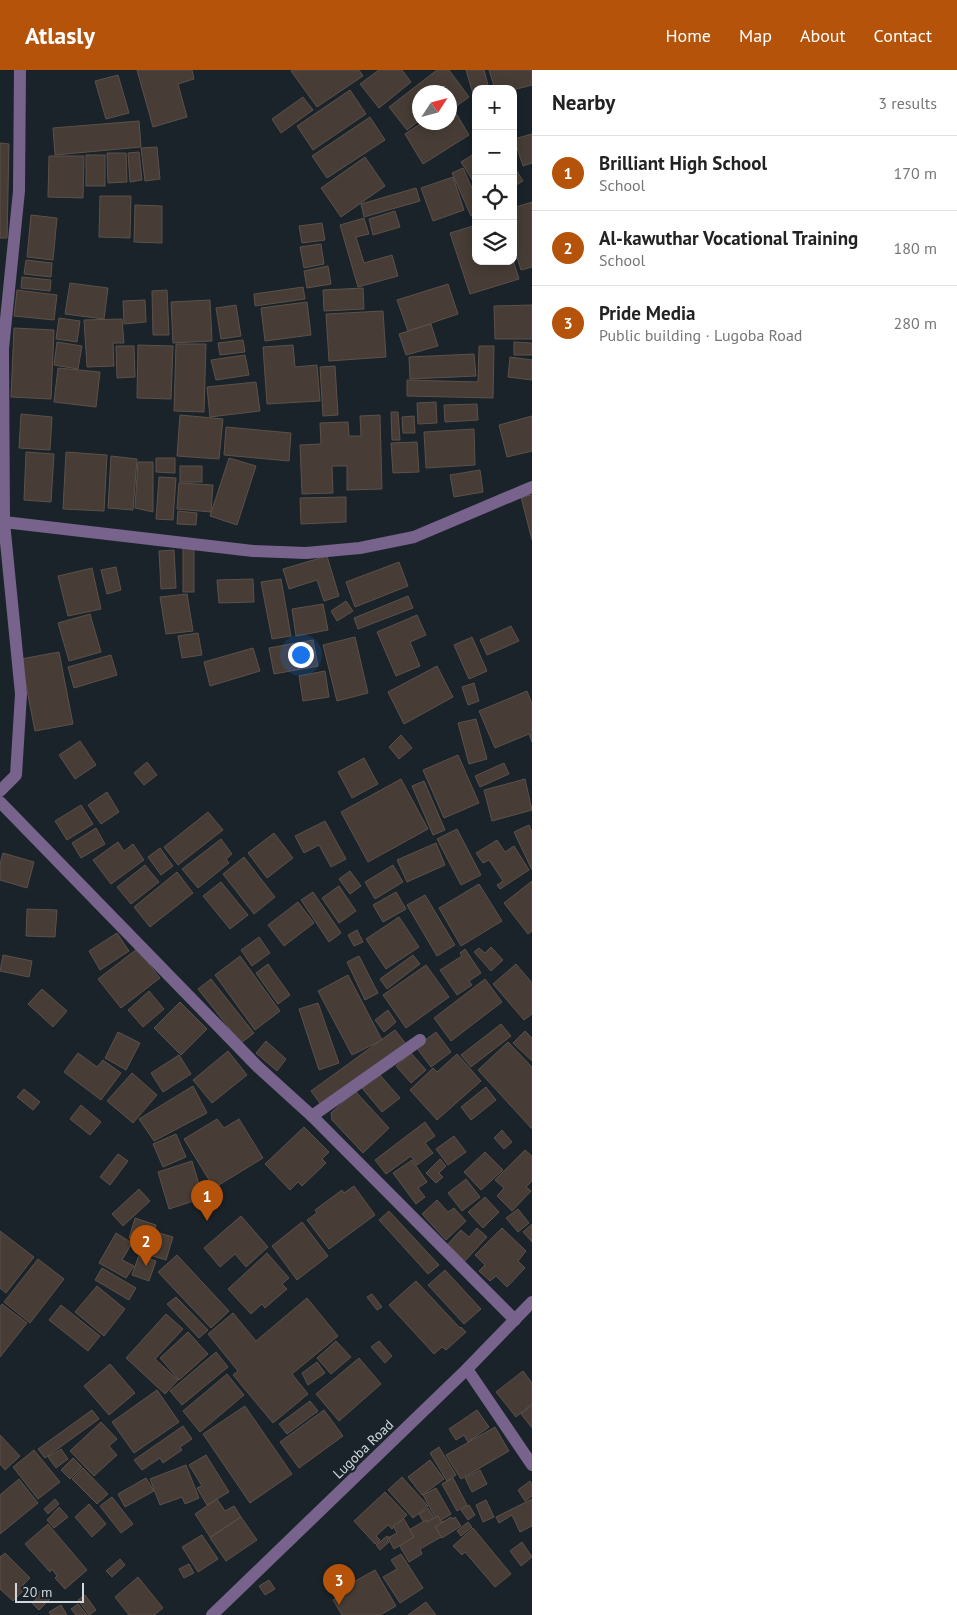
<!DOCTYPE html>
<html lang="en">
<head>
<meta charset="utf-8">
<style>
	body { margin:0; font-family:"PT Sans",sans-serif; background:#f2f2f2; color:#222 }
	.controls { position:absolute; right:15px; top:15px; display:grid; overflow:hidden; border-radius:10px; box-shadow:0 2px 12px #0003 }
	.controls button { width:45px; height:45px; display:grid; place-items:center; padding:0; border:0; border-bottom:1px solid #e0e0e0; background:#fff; color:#222; font:25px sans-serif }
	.compass { position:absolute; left:412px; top:15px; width:45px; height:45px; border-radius:50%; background:#fff; box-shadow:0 2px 12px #0003; rotate:54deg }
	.scale { position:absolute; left:15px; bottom:12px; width:69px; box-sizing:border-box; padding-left:5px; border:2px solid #d0d6db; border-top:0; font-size:14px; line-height:18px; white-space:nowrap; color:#d0d6db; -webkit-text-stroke:4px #1a232a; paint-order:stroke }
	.you { position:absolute; left:300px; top:584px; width:18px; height:18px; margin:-12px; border:4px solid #fff; border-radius:50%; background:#1a73e8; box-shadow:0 0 0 8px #1a73e833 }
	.badge { display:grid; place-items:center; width:32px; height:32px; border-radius:50%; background:#b45309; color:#fff; font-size:16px; font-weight:700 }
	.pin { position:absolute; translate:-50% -41px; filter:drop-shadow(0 1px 2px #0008) }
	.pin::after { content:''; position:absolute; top:26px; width:18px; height:15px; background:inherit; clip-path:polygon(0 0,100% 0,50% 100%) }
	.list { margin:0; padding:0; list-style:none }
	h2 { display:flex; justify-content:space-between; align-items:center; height:65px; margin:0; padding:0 20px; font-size:21px }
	h2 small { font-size:16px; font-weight:400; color:#767676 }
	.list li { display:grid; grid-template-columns:32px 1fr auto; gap:15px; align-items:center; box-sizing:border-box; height:75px; padding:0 20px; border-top:1px solid #e0e0e0 }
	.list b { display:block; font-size:19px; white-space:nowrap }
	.list p { margin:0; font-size:16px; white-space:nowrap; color:#767676 }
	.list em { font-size:16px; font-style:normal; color:#767676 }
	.icon { flex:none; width:28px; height:28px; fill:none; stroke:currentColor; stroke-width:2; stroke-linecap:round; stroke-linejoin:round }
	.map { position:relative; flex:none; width:532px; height:1545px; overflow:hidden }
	header { display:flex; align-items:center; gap:30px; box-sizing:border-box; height:70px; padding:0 25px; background:#b45309; color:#fff }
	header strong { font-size:24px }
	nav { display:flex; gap:28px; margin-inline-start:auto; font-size:18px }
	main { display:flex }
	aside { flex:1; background:#fff }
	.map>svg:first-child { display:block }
	.building { fill:#473d36; stroke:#5c5149 }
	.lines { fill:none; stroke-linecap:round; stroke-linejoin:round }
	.minor { stroke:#77638c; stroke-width:12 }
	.labels { text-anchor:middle; stroke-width:4.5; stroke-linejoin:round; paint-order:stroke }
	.street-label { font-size:14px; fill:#d0d6db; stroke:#1a232a }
</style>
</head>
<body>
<header>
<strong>Atlasly</strong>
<nav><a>Home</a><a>Map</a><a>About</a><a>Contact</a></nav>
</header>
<main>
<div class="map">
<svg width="532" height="1545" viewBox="0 0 532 1545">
	<rect width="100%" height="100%" fill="#1a232a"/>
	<g class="building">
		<path d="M 137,0 L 192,0 L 194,9 L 178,14 L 187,47 L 153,57 Z"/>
		<path d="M 293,0 L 359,0 L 363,6 L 317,37 L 291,1 Z"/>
		<path d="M 379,0 L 402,0 L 411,12 L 379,38 L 360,14 Z"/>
		<path d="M 437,0 L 449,0 L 469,27 L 454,38 L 450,32 L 450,22 L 420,22 L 420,50 L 407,60 L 389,37 Z"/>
		<path d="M 466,0 L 484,0 L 489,19 L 476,19 L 476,34 Z"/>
		<path d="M 489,0 L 532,0 L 532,15 L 513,20 L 513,19 L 495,19 Z"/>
		<path d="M 118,5 L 129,43 L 106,49 L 95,11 Z"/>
		<path d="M 350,20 L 366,44 L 313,80 L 297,56 Z"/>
		<path d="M 303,27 L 313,40 L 281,63 L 272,49 Z"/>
		<path d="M 451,35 L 469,65 L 423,94 L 405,64 L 423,52 L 450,52 L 450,36 Z"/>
		<path d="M 370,47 L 385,70 L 327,108 L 312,86 Z"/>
		<path d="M 139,51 L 141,77 L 55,85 L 53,58 Z"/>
		<path d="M 532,64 L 532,93 L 523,96 L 514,69 Z"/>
		<path d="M 0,73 L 9,74 L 7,168 L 0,168 Z"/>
		<path d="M 157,77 L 160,109 L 145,111 L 141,78 Z"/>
		<path d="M 139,82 L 142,110 L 130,112 L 128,83 Z"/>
		<path d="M 107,83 L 126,83 L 127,112 L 108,113 Z"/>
		<rect x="86" y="85" width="19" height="31"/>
		<path d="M 472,85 L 476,91 L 476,116 L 461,92 Z"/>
		<path d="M 49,86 L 84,86 L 83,128 L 48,127 Z"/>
		<path d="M 365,87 L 385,116 L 341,147 L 321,118 Z"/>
		<path d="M 513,95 L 523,111 L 513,117 Z"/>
		<path d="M 463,98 L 476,127 L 476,144 L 471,146 L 452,103 Z"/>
		<path d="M 453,107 L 464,140 L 433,151 L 421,118 Z"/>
		<path d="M 416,118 L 420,131 L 364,147 L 361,134 Z"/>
		<path d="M 100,126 L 131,126 L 130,168 L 99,167 Z"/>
		<path d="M 532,132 L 532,197 L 521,200 L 513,175 L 513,138 Z"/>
		<path d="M 135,135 L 162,136 L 162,173 L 134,172 Z"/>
		<path d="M 395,141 L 400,157 L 373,165 L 369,149 Z"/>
		<path d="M 31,145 L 57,148 L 53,190 L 27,187 Z"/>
		<path d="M 364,148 L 369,164 L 356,167 L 364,193 L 392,185 L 398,206 L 358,217 L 340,155 Z"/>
		<path d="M 322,153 L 325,170 L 302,173 L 299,156 Z"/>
		<path d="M 476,155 L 476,191 L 513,191 L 513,190 L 519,209 L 470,224 L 450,163 Z"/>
		<path d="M 321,174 L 324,194 L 304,198 L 300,177 Z"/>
		<path d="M 26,190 L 52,193 L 51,207 L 24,204 Z"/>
		<path d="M 328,196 L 331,214 L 307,218 L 304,201 Z"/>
		<path d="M 22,207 L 51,210 L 50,221 L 21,218 Z"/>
		<path d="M 70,213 L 108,218 L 104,249 L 65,244 Z"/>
		<path d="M 448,214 L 458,244 L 408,261 L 397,230 Z"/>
		<path d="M 303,217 L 305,229 L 255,236 L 254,224 Z"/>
		<path d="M 363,218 L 364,239 L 324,241 L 323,220 Z"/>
		<path d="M 17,220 L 57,225 L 54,250 L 14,246 Z"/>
		<path d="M 167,220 L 169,265 L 153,265 L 152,221 Z"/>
		<path d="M 145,230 L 146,252 L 124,254 L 123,231 Z"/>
		<path d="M 210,230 L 212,271 L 173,273 L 171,232 Z"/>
		<path d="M 307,232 L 311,265 L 265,271 L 261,238 Z"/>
		<path d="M 236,235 L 241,266 L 221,269 L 216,238 Z"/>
		<path d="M 532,235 L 532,269 L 495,269 L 494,236 Z"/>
		<path d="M 383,241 L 386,287 L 329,291 L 326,244 Z"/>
		<path d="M 59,248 L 80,251 L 77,272 L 56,269 Z"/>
		<path d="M 122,249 L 124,273 L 113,273 L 114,296 L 87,297 L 84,250 Z"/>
		<path d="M 431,254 L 438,276 L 406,285 L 399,264 Z"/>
		<path d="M 14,258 L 54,260 L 51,329 L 11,327 Z"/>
		<path d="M 243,270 L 245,282 L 220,285 L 218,273 Z"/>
		<path d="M 57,272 L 82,276 L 78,299 L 54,295 Z"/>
		<path d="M 514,272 L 532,273 L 532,285 L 514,285 Z"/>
		<path d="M 176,274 L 206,274 L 204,342 L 174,341 Z"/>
		<path d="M 138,275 L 173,276 L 171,329 L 137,328 Z"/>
		<path d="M 293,275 L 295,297 L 317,295 L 320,331 L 267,334 L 263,277 Z"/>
		<path d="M 116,276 L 134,276 L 135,307 L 117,308 Z"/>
		<path d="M 479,276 L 494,276 L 493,328 L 407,326 L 407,310 L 478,312 Z"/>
		<path d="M 474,284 L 476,306 L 410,309 L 409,287 Z"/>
		<path d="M 245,285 L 249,305 L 216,310 L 211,290 Z"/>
		<path d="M 510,287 L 532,290 L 532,310 L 508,307 Z"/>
		<path d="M 335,296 L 338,345 L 323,346 L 320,297 Z"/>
		<path d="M 58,298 L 100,302 L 96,337 L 54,332 Z"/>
		<path d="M 256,312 L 260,341 L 210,347 L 207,317 Z"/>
		<path d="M 436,332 L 437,353 L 418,354 L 417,333 Z"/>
		<path d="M 477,334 L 478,350 L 445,352 L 444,335 Z"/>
		<path d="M 391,342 L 398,342 L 400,370 L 392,370 Z"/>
		<path d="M 21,344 L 52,347 L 50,380 L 19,378 Z"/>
		<path d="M 180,345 L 223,349 L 219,389 L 177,386 Z"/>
		<path d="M 380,345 L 382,419 L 347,420 L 347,396 L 332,396 L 333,423 L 302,424 L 300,375 L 321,374 L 320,353 L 348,352 L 349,366 L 361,366 L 360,346 Z"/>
		<path d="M 414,346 L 415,363 L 403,363 L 402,347 Z"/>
		<path d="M 532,346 L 532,381 L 507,387 L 499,355 Z"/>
		<path d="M 226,357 L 291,363 L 289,391 L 224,385 Z"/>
		<path d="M 474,359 L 475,395 L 426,398 L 424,362 Z"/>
		<path d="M 417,372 L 419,402 L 393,403 L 391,373 Z"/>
		<path d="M 26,382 L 54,384 L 51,432 L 24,430 Z"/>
		<path d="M 66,382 L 107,385 L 104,441 L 63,439 Z"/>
		<path d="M 111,386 L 137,389 L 133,440 L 108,438 Z"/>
		<path d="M 156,388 L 175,388 L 175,403 L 156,402 Z"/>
		<path d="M 229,388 L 256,396 L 237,455 L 210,446 Z"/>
		<path d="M 138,392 L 153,392 L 153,442 L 135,438 Z"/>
		<rect x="180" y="396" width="22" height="16"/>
		<path d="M 480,400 L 483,422 L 454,427 L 450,405 Z"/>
		<path d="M 159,407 L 176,408 L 173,450 L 156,449 Z"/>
		<path d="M 179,413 L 213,415 L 211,442 L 177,439 Z"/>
		<path d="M 532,425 L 532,470 L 521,427 Z"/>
		<path d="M 346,427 L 346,452 L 301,454 L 300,428 Z"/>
		<path d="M 178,441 L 197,443 L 196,455 L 177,454 Z"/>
		<rect x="183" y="476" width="11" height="46"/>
		<path d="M 174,480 L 176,518 L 161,519 L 159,481 Z"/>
		<path d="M 327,486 L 339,526 L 324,531 L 317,510 L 289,519 L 283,499 Z"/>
		<path d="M 399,492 L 408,516 L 355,537 L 346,512 Z"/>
		<path d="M 116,497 L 121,520 L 107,524 L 101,500 Z"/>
		<path d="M 92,498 L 101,539 L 68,546 L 58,506 Z"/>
		<path d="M 253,509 L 254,532 L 219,533 L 217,510 Z"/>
		<path d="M 281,509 L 291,566 L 272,569 L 261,512 Z"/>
		<path d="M 187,524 L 193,561 L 166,564 L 160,527 Z"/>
		<path d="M 408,526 L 413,538 L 358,559 L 354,548 Z"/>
		<path d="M 346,531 L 353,541 L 337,551 L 331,541 Z"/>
		<path d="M 323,534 L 328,560 L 296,566 L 292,539 Z"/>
		<path d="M 90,544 L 101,582 L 69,591 L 58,553 Z"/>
		<path d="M 417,545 L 426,565 L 410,572 L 420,596 L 396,606 L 377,562 Z"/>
		<path d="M 511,556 L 519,571 L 487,585 L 480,570 Z"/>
		<path d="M 198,563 L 202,585 L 182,588 L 178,566 Z"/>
		<path d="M 355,567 L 368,623 L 337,631 L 323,575 Z"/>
		<path d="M 472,567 L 487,601 L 469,609 L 454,575 Z"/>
		<path d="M 313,570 L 318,596 L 274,604 L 269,578 Z"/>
		<path d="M 253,578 L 260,601 L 210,616 L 204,592 Z"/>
		<path d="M 59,582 L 73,654 L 35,661 L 21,589 Z"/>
		<path d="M 111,585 L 117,605 L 74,618 L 68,597 Z"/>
		<path d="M 437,596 L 453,627 L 404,654 L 388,622 Z"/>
		<path d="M 325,601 L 329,627 L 303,631 L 299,606 Z"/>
		<path d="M 474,613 L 479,631 L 468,635 L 462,617 Z"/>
		<path d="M 527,621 L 532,634 L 532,672 L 529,664 L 495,678 L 479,641 Z"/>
		<path d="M 476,649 L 487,689 L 469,694 L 458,653 Z"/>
		<path d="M 401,665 L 412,678 L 399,689 L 389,677 Z"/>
		<path d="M 80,671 L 96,695 L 75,709 L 59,685 Z"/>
		<path d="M 458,685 L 479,733 L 444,748 L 423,700 Z"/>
		<path d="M 364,688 L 378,714 L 352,728 L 338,702 Z"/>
		<path d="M 147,692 L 157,705 L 144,715 L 134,703 Z"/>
		<path d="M 504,693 L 509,704 L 480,717 L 475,706 Z"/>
		<path d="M 401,709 L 428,759 L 368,792 L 341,742 Z"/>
		<path d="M 525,709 L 532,740 L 492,751 L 484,720 Z"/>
		<path d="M 424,711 L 445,760 L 433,765 L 412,716 Z"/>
		<path d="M 107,722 L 119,742 L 101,754 L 88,735 Z"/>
		<path d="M 81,735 L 93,754 L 67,770 L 55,751 Z"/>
		<path d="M 208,742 L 223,760 L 178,795 L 164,777 Z"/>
		<path d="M 325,751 L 346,789 L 331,797 L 319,775 L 304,783 L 295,766 Z"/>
		<path d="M 529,755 L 532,762 L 532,800 L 514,762 Z"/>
		<path d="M 96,758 L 105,774 L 81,788 L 72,773 Z"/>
		<path d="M 457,759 L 481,805 L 461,815 L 437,769 Z"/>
		<path d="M 274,763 L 293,788 L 267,808 L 248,783 Z"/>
		<path d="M 221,769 L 232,784 L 226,789 L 229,793 L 198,818 L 182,799 Z"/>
		<path d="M 497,770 L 505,782 L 514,776 L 529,800 L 500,819 L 497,815 L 503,811 L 489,790 L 483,793 L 476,783 Z"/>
		<path d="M 118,772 L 124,781 L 133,774 L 144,790 L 111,814 L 93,790 Z"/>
		<path d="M 436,773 L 445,795 L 407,812 L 397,790 Z"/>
		<path d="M 160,778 L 173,796 L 161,805 L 148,787 Z"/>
		<path d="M 3,783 L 34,792 L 27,818 L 0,810 L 0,794 Z"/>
		<path d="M 244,787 L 275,827 L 254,844 L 223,804 Z"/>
		<path d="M 145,795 L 159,812 L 131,834 L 117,817 Z"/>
		<path d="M 393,795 L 403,812 L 375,829 L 365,812 Z"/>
		<path d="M 350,801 L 361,816 L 350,824 L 339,809 Z"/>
		<path d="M 177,802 L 193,823 L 150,857 L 134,837 Z"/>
		<path d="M 532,811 L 532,861 L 528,864 L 504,833 Z"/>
		<path d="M 221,812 L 248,845 L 230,859 L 203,826 Z"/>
		<path d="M 479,814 L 502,851 L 461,876 L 439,838 Z"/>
		<path d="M 339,816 L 356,841 L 339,853 L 322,828 Z"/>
		<path d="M 313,822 L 341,863 L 329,872 L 301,830 Z"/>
		<path d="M 396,822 L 406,839 L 383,852 L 373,835 Z"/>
		<path d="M 425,825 L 455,875 L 437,886 L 407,835 Z"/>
		<path d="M 298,832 L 314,853 L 284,876 L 268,855 Z"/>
		<path d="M 27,839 L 57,840 L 55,867 L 26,866 Z"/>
		<path d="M 399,847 L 419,877 L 386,899 L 366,869 Z"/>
		<path d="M 357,860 L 363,872 L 354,876 L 348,865 Z"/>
		<path d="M 117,863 L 129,881 L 100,900 L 89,881 Z"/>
		<path d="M 259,867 L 270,883 L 252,896 L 241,880 Z"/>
		<path d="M 491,877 L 503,890 L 491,901 L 474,882 L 479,878 L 485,883 Z"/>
		<path d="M 137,879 L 160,908 L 121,938 L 98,909 Z"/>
		<path d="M 465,879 L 481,903 L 469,911 L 472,915 L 457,925 L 440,900 L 462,886 L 460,883 Z"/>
		<path d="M 3,885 L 32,891 L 29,907 L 0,901 Z"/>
		<path d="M 413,885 L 420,894 L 387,919 L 380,909 Z"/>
		<path d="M 240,886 L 280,941 L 255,960 L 215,905 Z"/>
		<path d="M 359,886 L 378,923 L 365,930 L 347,892 Z"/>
		<path d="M 268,894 L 290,925 L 278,934 L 256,903 Z"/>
		<path d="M 516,894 L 532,913 L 532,944 L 524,950 L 493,914 Z"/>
		<path d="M 426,895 L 449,927 L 406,958 L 383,925 Z"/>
		<path d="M 348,905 L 382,970 L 352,985 L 318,921 Z"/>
		<path d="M 211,909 L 254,963 L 241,973 L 198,919 Z"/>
		<path d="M 485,909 L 502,932 L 451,971 L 434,948 Z"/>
		<path d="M 42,919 L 67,941 L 53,957 L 28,934 Z"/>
		<path d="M 149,921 L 164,939 L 143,957 L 128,940 Z"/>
		<path d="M 180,932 L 207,959 L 181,985 L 154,958 Z"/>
		<path d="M 318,933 L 339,993 L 319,1000 L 299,939 Z"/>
		<path d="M 388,940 L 396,952 L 384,962 L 375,950 Z"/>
		<path d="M 501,954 L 511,966 L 471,997 L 461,985 Z"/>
		<path d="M 395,960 L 406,974 L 322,1036 L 311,1021 Z"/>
		<path d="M 525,961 L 532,968 L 532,991 L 513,973 Z"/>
		<path d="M 118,962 L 140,973 L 126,1000 L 105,988 Z"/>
		<path d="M 436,962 L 451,982 L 431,997 L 416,977 Z"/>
		<path d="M 266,971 L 286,989 L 277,1001 L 256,983 Z"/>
		<path d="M 508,972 L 532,997 L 532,1059 L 478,1000 Z"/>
		<path d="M 228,981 L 247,1005 L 212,1033 L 193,1010 Z"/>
		<path d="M 78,983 L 97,997 L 103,990 L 121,1003 L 101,1030 L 64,1002 Z"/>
		<path d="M 411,983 L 426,1000 L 411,1013 L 396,996 Z"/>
		<path d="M 457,984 L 481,1011 L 437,1050 L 410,1020 L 433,998 L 437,1002 Z"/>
		<path d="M 179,985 L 191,1004 L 163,1022 L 151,1003 Z"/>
		<path d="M 132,1003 L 157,1025 L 133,1053 L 107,1031 Z"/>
		<path d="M 379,1004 L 400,1028 L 382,1042 L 362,1018 Z"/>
		<path d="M 193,1016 L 207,1043 L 154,1071 L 139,1049 Z"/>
		<path d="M 486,1017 L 496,1030 L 471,1050 L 461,1037 Z"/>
		<path d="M 24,1019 L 40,1032 L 33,1040 L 17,1027 Z"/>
		<path d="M 355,1021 L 389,1058 L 363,1083 L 332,1050 L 331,1043 Z"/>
		<path d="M 81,1035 L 101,1052 L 90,1065 L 70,1049 Z"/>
		<path d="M 217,1049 L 224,1058 L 239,1049 L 263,1088 L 214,1118 L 184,1069 Z"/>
		<path d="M 425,1052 L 435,1066 L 425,1073 L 433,1083 L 417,1095 L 411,1086 L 386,1104 L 375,1090 Z"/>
		<path d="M 304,1057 L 329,1082 L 322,1089 L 326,1093 L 302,1116 L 298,1112 L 290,1120 L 265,1094 Z"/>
		<path d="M 502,1060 L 512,1072 L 504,1079 L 494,1068 Z"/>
		<path d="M 176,1064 L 186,1087 L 163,1097 L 153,1074 Z"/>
		<path d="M 454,1066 L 466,1082 L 448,1095 L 436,1079 Z"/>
		<path d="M 525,1080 L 532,1086 L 532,1111 L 526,1117 L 531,1121 L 512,1141 L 497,1126 L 504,1118 L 495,1110 Z"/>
		<path d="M 485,1082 L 503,1100 L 481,1120 L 464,1102 Z"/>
		<path d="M 118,1084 L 128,1091 L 110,1115 L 100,1107 Z"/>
		<path d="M 440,1089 L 446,1096 L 439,1103 L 443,1107 L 436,1113 L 426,1103 Z"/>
		<path d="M 412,1090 L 427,1112 L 418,1118 L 425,1127 L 416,1134 L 393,1103 Z"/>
		<path d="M 192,1091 L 203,1128 L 169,1139 L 158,1102 Z"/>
		<path d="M 466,1109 L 480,1127 L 462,1141 L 448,1123 Z"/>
		<path d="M 354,1116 L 375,1145 L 329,1179 L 307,1150 L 317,1143 L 315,1140 L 342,1120 L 344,1123 Z"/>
		<path d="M 139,1119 L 150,1131 L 123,1156 L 112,1144 Z"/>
		<path d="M 485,1127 L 499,1142 L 483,1158 L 468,1142 Z"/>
		<path d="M 437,1130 L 448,1142 L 454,1138 L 466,1151 L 446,1170 L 422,1144 Z"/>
		<path d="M 518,1139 L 529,1153 L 518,1162 L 506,1148 Z"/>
		<path d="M 389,1141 L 439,1195 L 428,1204 L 379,1150 Z"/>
		<path d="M 241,1146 L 268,1177 L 246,1197 L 235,1184 L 220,1197 L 204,1178 Z"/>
		<path d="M 135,1148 L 156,1155 L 150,1175 L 129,1168 Z"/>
		<path d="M 302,1152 L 328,1186 L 297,1210 L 272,1176 Z"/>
		<path d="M 532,1154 L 532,1172 L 523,1162 Z"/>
		<path d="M 477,1158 L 487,1167 L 463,1193 L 445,1177 L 461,1160 L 469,1167 Z"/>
		<path d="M 502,1158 L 526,1181 L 518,1191 L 525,1198 L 507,1217 L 496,1206 L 490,1211 L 479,1201 L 485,1195 L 475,1185 Z"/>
		<path d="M 0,1161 L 34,1187 L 6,1223 L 0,1218 Z"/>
		<path d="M 156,1162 L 173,1167 L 166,1190 L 149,1185 Z"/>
		<path d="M 116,1163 L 132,1173 L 122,1190 L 134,1196 L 126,1208 L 99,1193 Z"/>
		<path d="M 267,1183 L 289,1208 L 282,1214 L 287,1219 L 265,1238 L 262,1234 L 251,1244 L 228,1219 Z"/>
		<path d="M 139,1185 L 156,1191 L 149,1211 L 132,1205 Z"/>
		<path d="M 177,1185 L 229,1241 L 211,1258 L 158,1202 Z"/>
		<path d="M 38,1189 L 64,1209 L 30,1253 L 4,1232 Z"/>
		<path d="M 102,1198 L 136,1218 L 129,1230 L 95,1210 Z"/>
		<path d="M 445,1200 L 481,1239 L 464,1254 L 428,1215 Z"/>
		<path d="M 416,1211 L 460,1258 L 461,1257 L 466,1262 L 446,1280 L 442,1277 L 434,1284 L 389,1235 Z"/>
		<path d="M 97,1216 L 125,1239 L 104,1266 L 75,1242 Z"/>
		<path d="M 372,1224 L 382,1237 L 377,1240 L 367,1227 Z"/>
		<path d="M 176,1227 L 208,1260 L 199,1268 L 167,1234 Z"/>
		<path d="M 307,1228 L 338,1266 L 292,1304 L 308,1324 L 273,1353 L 233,1305 L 238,1301 L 208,1264 L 233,1243 L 256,1271 Z"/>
		<path d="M 2,1234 L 27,1253 L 0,1287 L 0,1237 Z"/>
		<path d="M 61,1235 L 100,1266 L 88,1281 L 49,1250 Z"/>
		<path d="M 166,1244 L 183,1259 L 155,1289 L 178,1310 L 165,1324 L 126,1288 Z"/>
		<path d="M 188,1262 L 208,1284 L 179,1310 L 160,1288 Z"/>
		<path d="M 336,1271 L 351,1287 L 331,1304 L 317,1288 Z"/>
		<path d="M 379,1271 L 392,1286 L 385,1293 L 371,1277 Z"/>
		<path d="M 216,1282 L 228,1297 L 182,1335 L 170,1321 Z"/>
		<path d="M 359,1288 L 381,1314 L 339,1351 L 316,1324 Z"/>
		<path d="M 317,1292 L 325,1303 L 308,1315 L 302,1303 Z"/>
		<path d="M 110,1294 L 135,1323 L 109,1345 L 84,1316 Z"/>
		<path d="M 523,1301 L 532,1313 L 532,1334 L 516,1347 L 496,1322 Z"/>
		<path d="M 227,1304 L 244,1325 L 200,1362 L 183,1341 Z"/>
		<path d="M 157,1320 L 179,1352 L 134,1383 L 112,1352 Z"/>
		<path d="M 310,1331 L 318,1341 L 287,1364 L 279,1354 Z"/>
		<path d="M 532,1335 L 532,1358 L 521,1344 Z"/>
		<path d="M 245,1336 L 292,1404 L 250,1433 L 203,1364 Z"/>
		<path d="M 92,1340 L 99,1349 L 45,1388 L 38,1379 Z"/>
		<path d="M 324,1340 L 343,1366 L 299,1398 L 280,1372 Z"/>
		<path d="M 477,1340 L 489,1357 L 468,1372 L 464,1365 L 456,1370 L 449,1359 Z"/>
		<path d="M 101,1352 L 117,1369 L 109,1376 L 117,1385 L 94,1406 L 70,1381 Z"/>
		<path d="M 183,1356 L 192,1369 L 180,1377 L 182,1380 L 163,1393 L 160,1388 L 142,1400 L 134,1390 Z"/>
		<path d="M 495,1357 L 509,1381 L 461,1409 L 446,1385 Z"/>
		<path d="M 0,1365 L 20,1386 L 5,1400 L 0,1394 Z"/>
		<path d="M 439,1377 L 456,1405 L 447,1411 L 430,1383 Z"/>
		<path d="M 61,1379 L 68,1389 L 56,1398 L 48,1387 Z"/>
		<path d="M 34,1380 L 60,1412 L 38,1429 L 13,1397 Z"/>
		<path d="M 206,1385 L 229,1422 L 207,1435 L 197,1418 L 202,1416 L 189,1395 Z"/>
		<path d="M 73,1388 L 82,1397 L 70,1409 L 61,1400 Z"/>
		<path d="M 430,1390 L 444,1409 L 422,1425 L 408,1407 Z"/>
		<path d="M 186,1395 L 199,1428 L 185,1434 L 182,1427 L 160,1435 L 150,1409 Z"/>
		<path d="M 83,1398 L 108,1424 L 97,1434 L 72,1409 Z"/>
		<path d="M 480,1400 L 487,1414 L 472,1422 L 465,1408 Z"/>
		<path d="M 402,1407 L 428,1436 L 413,1448 L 388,1420 Z"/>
		<path d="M 146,1408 L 154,1421 L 125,1437 L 118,1424 Z"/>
		<path d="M 453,1408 L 467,1435 L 457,1441 L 442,1414 Z"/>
		<path d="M 19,1409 L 38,1433 L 0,1464 L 0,1425 Z"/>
		<path d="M 530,1411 L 532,1413 L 532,1426 L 525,1431 L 518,1420 Z"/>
		<path d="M 436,1418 L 451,1444 L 438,1452 L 423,1425 Z"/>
		<path d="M 385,1422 L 407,1445 L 392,1459 L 388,1455 L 376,1466 L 380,1470 L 375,1474 L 354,1451 Z"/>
		<path d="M 112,1427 L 133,1454 L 121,1463 L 100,1436 Z"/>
		<path d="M 55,1429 L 59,1434 L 48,1444 L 44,1439 Z"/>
		<path d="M 217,1429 L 225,1441 L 234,1436 L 241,1447 L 210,1467 L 195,1444 Z"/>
		<path d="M 532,1429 L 532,1456 L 520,1462 L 512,1445 L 499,1453 L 496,1447 Z"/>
		<path d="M 486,1430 L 494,1447 L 483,1452 L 476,1435 Z"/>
		<path d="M 89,1434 L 106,1454 L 92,1467 L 75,1447 Z"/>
		<path d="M 469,1435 L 475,1445 L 468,1450 L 461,1440 Z"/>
		<path d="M 59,1437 L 68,1447 L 54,1458 L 47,1450 Z"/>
		<path d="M 428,1438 L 437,1453 L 428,1459 L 419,1444 Z"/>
		<path d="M 438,1446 L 441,1452 L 444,1451 L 450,1462 L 420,1479 L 422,1484 L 409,1492 L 395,1468 L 426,1450 L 427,1452 Z"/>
		<path d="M 241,1447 L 257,1470 L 226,1491 L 210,1468 Z"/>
		<path d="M 451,1447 L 452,1449 L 455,1447 L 461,1456 L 442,1468 L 435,1457 Z"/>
		<path d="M 404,1449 L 414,1467 L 394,1479 L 388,1468 L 397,1463 L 393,1456 Z"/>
		<path d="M 468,1452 L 472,1457 L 461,1466 L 457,1461 Z"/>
		<path d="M 48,1454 L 87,1500 L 65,1519 L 55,1508 L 57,1506 L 52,1499 L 50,1502 L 25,1474 Z"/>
		<path d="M 473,1458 L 511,1504 L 495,1517 L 465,1482 L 462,1485 L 453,1476 Z"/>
		<path d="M 202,1465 L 218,1489 L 198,1502 L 182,1477 Z"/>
		<path d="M 387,1466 L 390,1468 L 387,1470 L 389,1472 L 380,1480 L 376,1475 Z"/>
		<path d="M 522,1472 L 532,1487 L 521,1496 L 510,1481 Z"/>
		<path d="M 5,1483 L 30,1508 L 23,1515 L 26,1518 L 13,1531 L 0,1519 L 0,1487 Z"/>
		<path d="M 401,1484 L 423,1518 L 400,1533 L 383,1507 L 397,1499 L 391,1490 Z"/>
		<path d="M 120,1489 L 125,1495 L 112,1507 L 106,1501 Z"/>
		<path d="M 189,1494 L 194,1503 L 184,1508 L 179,1499 Z"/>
		<path d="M 375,1500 L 396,1536 L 380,1545 L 342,1545 L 333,1530 L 352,1519 L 350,1514 Z"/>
		<path d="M 138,1507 L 163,1538 L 154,1545 L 129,1545 L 115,1527 Z"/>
		<path d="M 269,1510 L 275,1519 L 265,1525 L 259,1516 Z"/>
		<path d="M 43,1518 L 52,1527 L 39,1540 L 32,1533 L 37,1528 L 35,1526 Z"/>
		<path d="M 85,1525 L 96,1540 L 89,1545 L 78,1530 Z"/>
		<path d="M 426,1532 L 436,1545 L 408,1545 Z"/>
		<path d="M 78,1534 L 87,1545 L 76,1545 L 71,1539 Z"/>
		<path d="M 61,1535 L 67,1545 L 51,1545 L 49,1542 Z"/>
	</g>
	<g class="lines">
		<g class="minor">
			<path d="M 4,452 L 253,481 L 306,483 L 360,478 L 414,467 L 532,417"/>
			<path d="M 0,721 L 16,705 L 21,624 L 4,452 L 3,279 L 19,121 L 20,0"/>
			<path d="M 0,732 L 258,997 L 312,1046 L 515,1250"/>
			<path d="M 312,1046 L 420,970"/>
			<path d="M 467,1299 L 532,1395"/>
			<path d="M 212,1545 L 467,1299 L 532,1232"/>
		</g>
	</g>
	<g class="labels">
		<g class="street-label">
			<text transform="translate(363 1379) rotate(-44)" y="5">Lugoba Road</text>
		</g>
	</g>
</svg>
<div class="controls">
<button>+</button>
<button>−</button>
<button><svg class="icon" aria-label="locate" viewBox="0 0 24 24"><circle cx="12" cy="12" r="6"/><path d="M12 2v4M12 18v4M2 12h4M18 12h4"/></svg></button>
<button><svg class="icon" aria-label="layers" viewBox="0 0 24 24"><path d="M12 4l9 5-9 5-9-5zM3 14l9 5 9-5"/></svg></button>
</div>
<svg class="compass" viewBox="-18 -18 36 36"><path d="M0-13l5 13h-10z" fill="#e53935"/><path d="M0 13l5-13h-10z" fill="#767676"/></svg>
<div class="scale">20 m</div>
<div class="you"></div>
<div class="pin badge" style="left:207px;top:1151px">1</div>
<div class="pin badge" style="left:146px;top:1196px">2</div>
<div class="pin badge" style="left:339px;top:1535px">3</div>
</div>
<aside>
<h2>Nearby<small>3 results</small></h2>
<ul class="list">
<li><span class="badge">1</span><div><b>Brilliant High School</b><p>School</p></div><em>170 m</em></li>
<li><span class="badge">2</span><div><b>Al-kawuthar Vocational Training</b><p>School</p></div><em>180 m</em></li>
<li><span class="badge">3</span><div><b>Pride Media</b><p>Public building · Lugoba Road</p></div><em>280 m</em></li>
</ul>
</aside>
</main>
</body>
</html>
